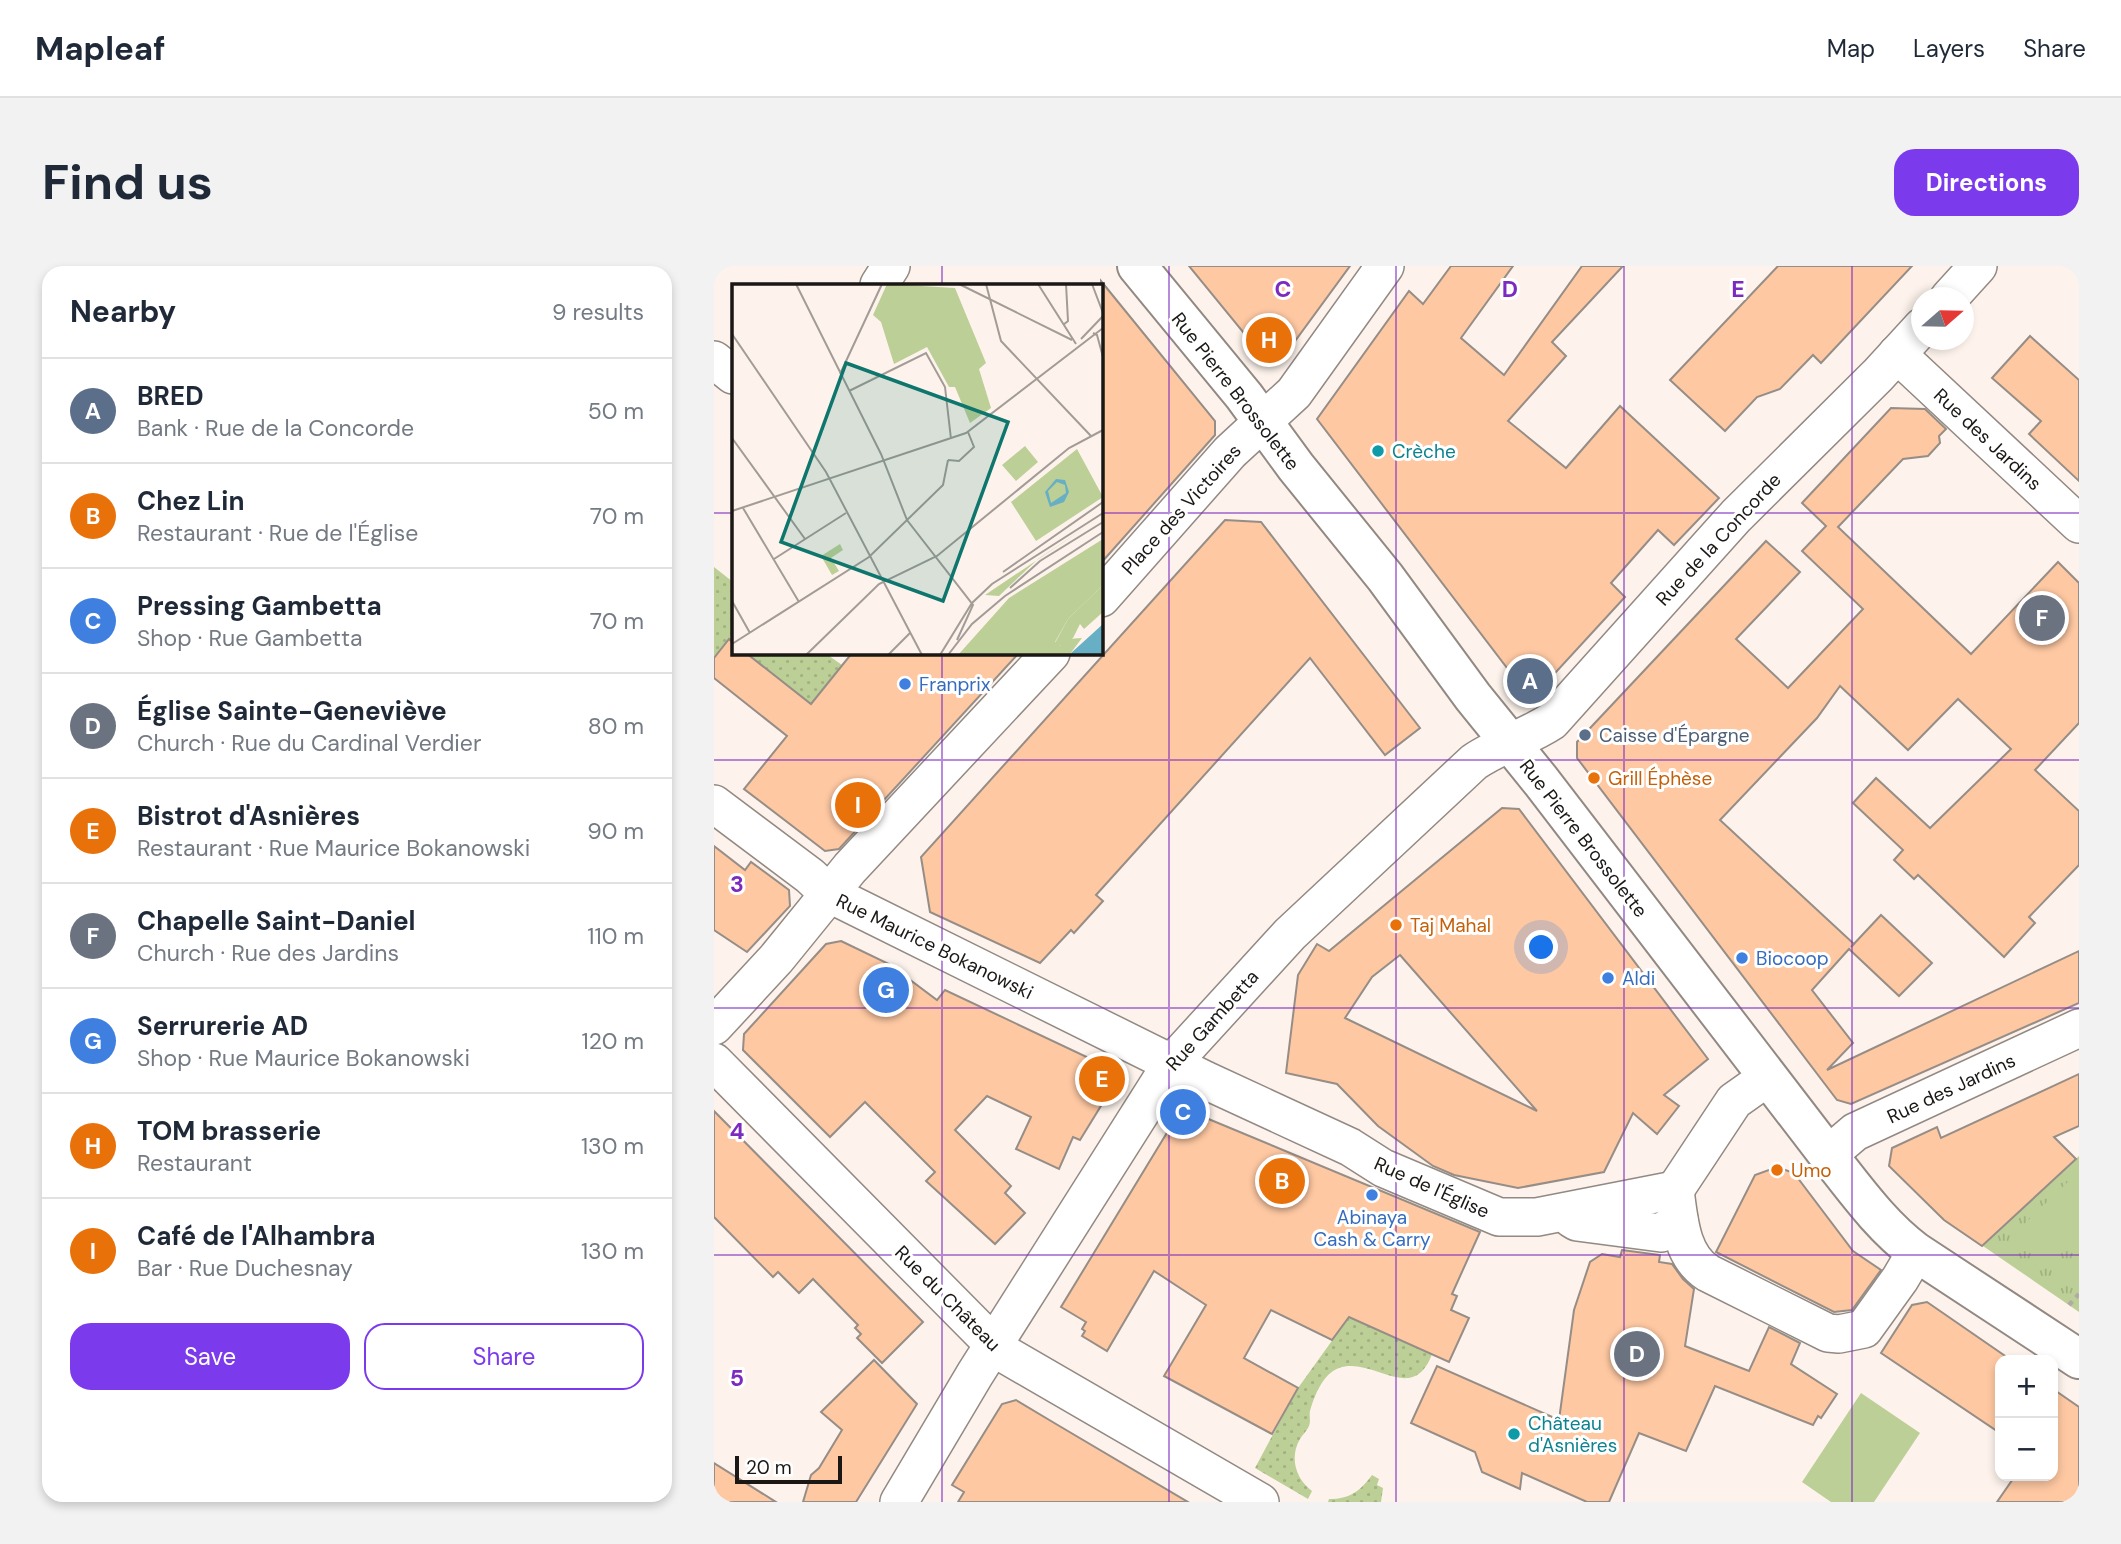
<!DOCTYPE html>
<html lang="en">
<head>
<meta charset="utf-8">
<style>
	body { margin:0; font-family:"DM Sans",sans-serif; background:#f2f2f3; color:#1f2937 }
	.controls { position:absolute; right:21px; bottom:21px; display:grid; overflow:hidden; border-radius:14px; box-shadow:0 4px 10px #0003 }
	.controls button { width:63px; height:63px; display:grid; place-items:center; padding:0; border:0; border-bottom:2px solid #e0e1e3; background:#fff; color:#1f2937; font:35px sans-serif }
	.compass { position:absolute; left:1197px; top:21px; width:63px; height:63px; border-radius:50%; background:#fff; box-shadow:0 4px 10px #0003; rotate:70deg }
	.scale { position:absolute; left:21px; bottom:18px; width:107px; box-sizing:border-box; padding-left:7px; border:4px solid #1a1714; border-top:0; font-size:19px; line-height:24px; white-space:nowrap; color:#1a1714; -webkit-text-stroke:5px #fff; paint-order:stroke }
	.you { position:absolute; left:828px; top:682px; width:24px; height:24px; margin:-18px; border:5px solid #fff; border-radius:50%; background:#1a73e8; box-shadow:0 0 0 10px #1a73e833 }
	.badge { display:grid; place-items:center; width:46px; height:46px; border-radius:50%; background:#7c3aed; color:#fff; font-size:23px; font-weight:700 }
	.pin { position:absolute; translate:-50% -50%; border:4px solid #fff; box-shadow:0 2px 7px #0006 }
	.list { margin:0; padding:0; list-style:none }
	h2 { display:flex; justify-content:space-between; align-items:center; height:91px; margin:0; padding:0 28px; font-size:30px }
	h2 small { font-size:23px; font-weight:400; color:#747a83 }
	.list li { display:grid; grid-template-columns:46px 1fr auto; gap:21px; align-items:center; box-sizing:border-box; height:105px; padding:0 28px; border-top:2px solid #e0e1e3 }
	.list b { display:block; font-size:26px; white-space:nowrap }
	.list p { margin:0; font-size:23px; white-space:nowrap; color:#747a83 }
	.list em { font-size:23px; font-style:normal; color:#747a83 }
	.actions { display:flex; gap:14px; padding:21px 28px }
	.actions a { flex:1; padding:16px 0; border:2px solid #7c3aed; border-radius:21px; text-align:center; font-size:24px; color:#7c3aed }
	.actions .main { background:#7c3aed; color:#fff }
	.map { position:relative; flex:none; width:1365px; height:1236px; overflow:hidden; border-radius:21px }
	header { display:flex; align-items:center; gap:42px; box-sizing:border-box; height:98px; padding:0 35px; background:#fff; border-bottom:2px solid #e0e1e3 }
	header strong { font-size:33px }
	nav { display:flex; gap:38px; margin-inline-start:auto; font-size:24px }
	.intro { display:flex; align-items:center; justify-content:space-between; box-sizing:border-box; height:168px; padding:0 42px }
	h1 { margin:0; font-size:49px }
	.button { padding:18px 32px; border-radius:21px; background:#7c3aed; color:#fff; font-size:24px; font-weight:700 }
	main { display:flex; gap:42px; padding:0 42px }
	aside { flex:1; background:#fff; border-radius:21px; box-shadow:0 4px 10px #0003 }
	.map>svg:first-child { display:block }
	.grass { fill:url(#grass-dots) }
	.park { fill:url(#park-tufts) }
	.pitch { fill:#bccf96 }
	.building { fill:#fec8a2; stroke:#968d86; stroke-width:2; fill-rule:evenodd }
	.lines { fill:none; stroke-linecap:round; stroke-linejoin:round }
	.minor-casing { stroke:#928983; stroke-width:40 }
	.major-casing { stroke:#928983; stroke-width:42 }
	.path { stroke:#b2aba5; stroke-width:4.5; stroke-dasharray:5 5; stroke-linecap:butt }
	.minor { stroke:#fff; stroke-width:37 }
	.major { stroke:#fff; stroke-width:38 }
	.grid { fill:none; stroke:#7b2cbf; stroke-width:2; stroke-opacity:0.55 }
	.culture-dot { fill:#0f9aa8; stroke:#fff; stroke-width:2.5 }
	.shop-dot { fill:#3f7fe0; stroke:#fff; stroke-width:2.5 }
	.service-dot { fill:#5c6f8a; stroke:#fff; stroke-width:2.5 }
	.food-dot { fill:#e8710a; stroke:#fff; stroke-width:2.5 }
	.labels { text-anchor:middle; stroke-width:6; stroke-linejoin:round; paint-order:stroke }
	.street-label { font-size:19px; fill:#1a1714; stroke:#fff }
	.culture-label { font-size:19px; fill:#0d838f; stroke:#fff; text-anchor:start }
	.shop-label { font-size:19px; fill:#366cbe; stroke:#fff; text-anchor:start }
	.service-label { font-size:19px; fill:#4e5e75; stroke:#fff; text-anchor:start }
	.food-label { font-size:19px; fill:#c56008; stroke:#fff; text-anchor:start }
	.inset-road { fill:none; stroke:#a29b96; stroke-width:2 }
	.view { fill:#0f766e; fill-opacity:0.15; stroke:#0f766e; stroke-width:3.5 }
	.inset-edge { fill:none; stroke:#1a1714; stroke-width:3.5 }
	.grid-label { font-size:23px; text-anchor:middle; font-weight:bold; fill:#7b2cbf; stroke:#fff; stroke-width:6; stroke-linejoin:round; paint-order:stroke }
</style>
</head>
<body>
<header>
<strong>Mapleaf</strong>
<nav><a>Map</a><a>Layers</a><a>Share</a></nav>
</header>
<div class="intro"><h1>Find us</h1><a class="button">Directions</a></div>
<main>
<aside>
<h2>Nearby<small>9 results</small></h2>
<ul class="list">
<li><span class="badge" style="background:#5c6f8a">A</span><div><b>BRED</b><p>Bank · Rue de la Concorde</p></div><em>50 m</em></li>
<li><span class="badge" style="background:#e8710a">B</span><div><b>Chez Lin</b><p>Restaurant · Rue de l'Église</p></div><em>70 m</em></li>
<li><span class="badge" style="background:#3f7fe0">C</span><div><b>Pressing Gambetta</b><p>Shop · Rue Gambetta</p></div><em>70 m</em></li>
<li><span class="badge" style="background:#6b7280">D</span><div><b>Église Sainte-Geneviève</b><p>Church · Rue du Cardinal Verdier</p></div><em>80 m</em></li>
<li><span class="badge" style="background:#e8710a">E</span><div><b>Bistrot d'Asnières</b><p>Restaurant · Rue Maurice Bokanowski</p></div><em>90 m</em></li>
<li><span class="badge" style="background:#6b7280">F</span><div><b>Chapelle Saint-Daniel</b><p>Church · Rue des Jardins</p></div><em>110 m</em></li>
<li><span class="badge" style="background:#3f7fe0">G</span><div><b>Serrurerie AD</b><p>Shop · Rue Maurice Bokanowski</p></div><em>120 m</em></li>
<li><span class="badge" style="background:#e8710a">H</span><div><b>TOM brasserie</b><p>Restaurant</p></div><em>130 m</em></li>
<li><span class="badge" style="background:#e8710a">I</span><div><b>Café de l'Alhambra</b><p>Bar · Rue Duchesnay</p></div><em>130 m</em></li>
</ul>
<div class="actions"><a class="main">Save</a><a>Share</a></div>
</aside>
<div class="map">
<svg width="1365" height="1236" viewBox="0 0 1365 1236">
	<defs>
		<pattern id="grass-dots" width="8" height="8" patternUnits="userSpaceOnUse" patternTransform="scale(1.75)"><rect width="8" height="8" fill="#bccf96"/><path d="M2 2h.1M6 6h.1" fill="none" stroke="#a1b180" stroke-width="1.8" stroke-linecap="round"/></pattern>
		<pattern id="park-tufts" width="24" height="20" patternUnits="userSpaceOnUse" patternTransform="scale(1.75)"><rect width="24" height="20" fill="#bccf96"/><path d="M3 7l-1-3M5 7V3M7 7l1-3M15 17l-1-3M17 17v-4M19 17l1-3" fill="none" stroke="#a1b180"/></pattern>
	</defs>
	<rect width="100%" height="100%" fill="#fdf3ec"/>
	<g class="grass">
		<path d="M 0,301 L 19,316 L 19,377 L 15,373 L 0,392 Z"/>
		<path d="M 32,387 L 111,387 L 128,399 L 97,438 Z"/>
		<path d="M 635,1051 L 718,1088 C 699,1140 659,1090 625,1102 C 609,1108 601,1128 596,1145 C 595,1150 597,1155 595,1160 C 593,1165 588,1169 586,1173 C 575,1192 582,1213 598,1225 L 594,1233 L 541,1202 L 584,1122 Z"/>
		<path d="M 658,1209 L 665,1213 L 663,1219 L 669,1222 L 667,1236 L 614,1236 L 615,1233 C 636,1233 646,1225 658,1209 Z"/>
	</g>
	<path class="park" d="M 1365,890 L 1365,1046 L 1269,980 Z"/>
	<g class="pitch">
		<path d="M 1365,905 L 1365,970 L 1332,1002 L 1300,968 Z"/>
		<path d="M 1147,1127 L 1206,1167 L 1160,1236 L 1117,1236 L 1088,1216 Z"/>
	</g>
	<g class="building">
		<path d="M 475,0 L 636,0 L 573,86 L 547,88 Z"/>
		<path d="M 737,0 L 799,0 L 747,72 L 790,109 L 868,0 L 909,0 L 838,76 L 852,90 L 794,155 L 852,202 L 906,140 L 1005,232 L 960,279 L 944,264 L 897,317 L 911,331 L 831,418 L 803,415 L 603,153 L 695,25 L 709,38 Z"/>
		<path d="M 1064,0 L 1198,0 L 1107,97 L 1099,89 L 1066,123 L 1043,131 L 1011,165 L 956,114 Z"/>
		<path d="M 387,15 L 501,155 L 501,169 L 387,297 Z"/>
		<path d="M 1316,70 L 1365,114 L 1365,215 L 1315,168 L 1327,155 L 1278,112 Z"/>
		<path d="M 1177,142 L 1211,143 L 1232,163 L 1225,170 L 1226,177 L 1214,190 L 1189,193 L 1124,261 L 1257,388 L 1344,296 L 1365,317 L 1365,457 L 1321,504 L 1365,545 L 1365,599 L 1315,651 L 1321,657 L 1290,691 L 1204,609 L 1200,613 L 1180,594 L 1189,584 L 1139,537 L 1162,512 L 1216,562 L 1297,483 L 1244,433 L 1194,484 L 1126,420 L 1103,452 L 1006,554 L 1140,678 L 1137,681 L 1167,649 L 1218,697 L 1185,730 L 1135,683 L 1098,724 L 1139,777 L 1113,804 L 1365,685 L 1365,737 L 1137,838 L 1123,834 L 863,492 L 863,476 L 1052,275 L 1086,306 L 1022,373 L 1074,422 L 1149,343 L 1088,285 L 1112,260 L 1088,237 Z"/>
		<path d="M 511,254 L 547,256 L 706,462 L 671,489 L 596,392 L 382,629 L 389,635 L 360,667 L 357,664 L 326,697 L 216,646 L 207,591 Z"/>
		<path d="M 15,373 L 19,377 L 19,387 L 32,387 L 97,438 L 138,387 L 305,387 L 125,583 L 111,585 L 30,523 L 73,470 L 0,412 L 0,392 Z"/>
		<path d="M 788,542 L 805,543 L 994,793 L 950,829 L 965,840 L 943,868 L 919,847 L 890,906 L 804,922 L 740,909 L 719,900 L 664,860 L 623,818 L 572,807 L 584,709 L 603,678 L 615,685 ZM 686,689 L 823,845 L 631,752 L 658,711 Z"/>
		<path d="M 0,580 L 31,604 L 37,596 L 75,624 L 76,640 L 33,686 L 0,664 Z"/>
		<path d="M 127,675 L 175,698 L 223,734 L 231,724 L 396,802 L 401,817 L 366,874 L 359,871 L 345,903 L 302,883 L 317,851 L 273,830 L 241,864 L 297,920 L 291,927 L 311,947 L 281,978 L 212,915 L 221,906 L 151,836 L 116,871 L 29,784 L 30,768 L 112,678 Z"/>
		<path d="M 1365,808 L 1365,860 L 1340,871 L 1362,893 L 1268,980 L 1230,954 L 1175,900 L 1178,882 L 1223,861 L 1227,872 Z"/>
		<path d="M 468,842 L 766,966 L 738,1028 L 743,1030 L 737,1044 L 755,1052 L 735,1096 L 635,1051 L 618,1074 L 557,1044 L 530,1092 L 584,1122 L 558,1168 L 450,1110 L 492,1039 L 440,1005 L 393,1085 L 368,1070 L 371,1065 L 368,1063 L 372,1056 L 347,1041 Z"/>
		<path d="M 0,845 L 209,1056 L 168,1097 L 143,1072 L 147,1068 L 141,1062 L 144,1059 L 99,1013 L 85,1027 L 64,1006 L 59,1011 L 0,951 Z"/>
		<path d="M 1063,901 L 1080,907 L 1139,985 L 1167,1004 L 1138,1044 L 1120,1046 L 1002,986 L 1041,909 Z"/>
		<path d="M 908,984 L 946,989 L 945,996 L 958,998 L 969,1013 L 980,1023 L 971,1080 L 1035,1105 L 1055,1061 L 1086,1077 L 1077,1098 L 1123,1128 L 1107,1152 L 1104,1150 L 1099,1159 L 1001,1120 L 972,1185 L 925,1167 L 895,1236 L 873,1236 L 808,1207 L 806,1223 L 768,1206 L 761,1186 L 697,1157 L 723,1100 L 845,1154 L 860,1044 L 876,996 L 888,988 L 906,991 Z"/>
		<path d="M 1213,1036 L 1297,1094 L 1286,1094 L 1286,1167 L 1167,1087 L 1198,1039 Z"/>
		<path d="M 160,1094 L 203,1138 L 142,1236 L 89,1236 L 97,1209 L 105,1202 L 128,1164 L 107,1146 Z"/>
		<path d="M 1339,1123 L 1365,1141 L 1365,1236 L 1283,1236 L 1301,1210 L 1339,1210 Z"/>
		<path d="M 302,1134 L 342,1158 L 474,1236 L 244,1236 L 250,1226 L 238,1219 L 288,1138 Z"/>
		<path d="M 0,1197 L 62,1236 L 0,1236 Z"/>
	</g>
	<g class="lines">
		<defs>
			<g id="minor">
				<path d="M 165,19 L 177,0"/>
				<path d="M 1235,32 L 1264,0"/>
				<path d="M 1183,88 L 1365,258"/>
				<path d="M 0,94 L 19,109"/>
				<path d="M 387,332 L 516,186 L 580,127 L 671,0"/>
				<path d="M 0,538 L 96,610 L 114,627 L 491,814 L 636,881 L 669,902 L 785,951 L 823,951 L 961,924"/>
				<path d="M 0,760 L 62,693 L 136,602 L 337,387"/>
				<path d="M 0,796 L 287,1086 L 546,1236"/>
				<path d="M 1114,889 L 1141,866 L 1365,762"/>
				<path d="M 961,924 C 965,954 967,990 994,1007 L 1114,1067 L 1125,1068 L 1150,1063 L 1186,1013 L 1202,986"/>
				<path d="M 961,924 L 1020,835 L 1054,811"/>
				<path d="M 858,953 L 863,956 L 947,967 L 965,954"/>
				<path d="M 185,1236 L 261,1108 L 458,797 L 576,668 L 760,496 C 785,479 814,471 838,455 L 1022,250 L 1164,109 L 1208,61"/>
			</g>
			<path id="major" d="M 423,0 L 530,130 L 582,201 L 671,311 L 759,431 L 827,515 L 1114,889 C 1141,923 1167,960 1202,986 L 1365,1093"/>
		</defs>
		<use href="#minor" class="minor-casing"/>
		<use href="#major" class="major-casing"/>
		<path class="path" d="M 1355,1039 L 1365,1028"/>
		<use href="#minor" class="minor"/>
		<use href="#major" class="major"/>
	</g>
	<path class="grid" d="M 228,0 L 228,19M 455,0 L 455,1236M 682,0 L 682,1236M 910,0 L 910,1236M 1138,0 L 1138,1236M 0,247 L 19,247M 387,247 L 1365,247M 228,387 L 228,1236M 0,494 L 1365,494M 0,742 L 1365,742M 0,989 L 1365,989"/>
	<g class="culture-dot">
		<circle cx="664" cy="185" r="7"/>
		<circle cx="800" cy="1168" r="7"/>
	</g>
	<g class="shop-dot">
		<circle cx="191" cy="418" r="7"/>
		<circle cx="1028" cy="692" r="7"/>
		<circle cx="894" cy="712" r="7"/>
		<circle cx="658" cy="929" r="7"/>
	</g>
	<circle class="service-dot" cx="871" cy="469" r="7"/>
	<g class="food-dot">
		<circle cx="880" cy="512" r="7"/>
		<circle cx="682" cy="659" r="7"/>
		<circle cx="1063" cy="904" r="7"/>
	</g>
	<g class="labels">
		<g class="street-label">
			<text transform="translate(522 125) rotate(52)" y="7">Rue Pierre Brossolette</text>
			<text transform="translate(1274 173) rotate(43)" y="7">Rue des Jardins</text>
			<text transform="translate(467 243) rotate(-48)" y="7">Place des Victoires</text>
			<text transform="translate(1004 273) rotate(-47)" y="7">Rue de la Concorde</text>
			<text transform="translate(870 572) rotate(52)" y="7">Rue Pierre Brossolette</text>
			<text transform="translate(221 680) rotate(26)" y="7">Rue Maurice Bokanowski</text>
			<text transform="translate(498 754) rotate(-48)" y="7">Rue Gambetta</text>
			<text transform="translate(1237 822) rotate(-25)" y="7">Rue des Jardins</text>
			<text transform="translate(718 921) rotate(24)" y="7">Rue de l'Église</text>
			<text transform="translate(234 1032) rotate(45)" y="7">Rue du Château</text>
		</g>
		<g class="culture-label">
			<text x="678" y="192">Crèche</text>
			<text x="814" y="1164">Château<tspan x="814" dy="22">d'Asnières</tspan></text>
		</g>
		<g class="shop-label">
			<text x="205" y="425">Franprix</text>
			<text x="1042" y="699">Biocoop</text>
			<text x="908" y="719">Aldi</text>
			<text x="658" y="958" text-anchor="middle">Abinaya<tspan x="658" dy="22">Cash &amp; Carry</tspan></text>
		</g>
		<g class="service-label">
			<text x="885" y="476">Caisse d'Épargne</text>
		</g>
		<g class="food-label">
			<text x="894" y="519">Grill Éphèse</text>
			<text x="696" y="666">Taj Mahal</text>
			<text x="1077" y="911">Umo</text>
		</g>
	</g>
	<g transform="translate(18 18)">
		<rect width="371" height="371" fill="#fdf3ec"/>
		<path d="M 363,237 L 306,275 L 267,312 L 253,311 ZM 108,260 L 111,266 L 99,274 L 107,287 L 100,291 L 89,272 Z" fill="#bccf96"/>
		<path d="M 371,301 L 371,328 L 352,345 L 348,340 L 341,354 L 328,362 L 323,359 L 336,335 Z" fill="#bccf96"/>
		<path d="M 155,0 L 223,4 L 254,79 L 247,85 L 259,124 L 238,139 L 223,103 L 217,103 L 195,63 L 162,80 L 149,38 L 141,31 ZM 345,165 L 371,213 L 304,257 L 279,218 ZM 371,255 L 371,301 L 336,335 L 323,358 L 328,362 L 336,355 L 350,354 L 338,370 L 226,371 L 277,314 Z" fill="#bccf96"/>
		<path d="M 160,4 L 170,10 L 161,31 L 149,25 ZM 293,162 L 306,178 L 284,197 L 270,181 Z" fill="#bccf96"/>
		<path d="M 324,195 L 333,196 L 337,208 L 332,218 L 318,223 L 313,208 ZM 325,198 L 333,201 L 334,209 L 319,219 L 316,207 ZM 371,340 L 371,371 L 332,371 L 338,370 Z" fill="#66afc5" fill-rule="evenodd"/>
		<path class="inset-road" d="M 64,0 L 149,170 L 175,236 L 241,321 L 225,356M 227,0 L 340,56M 254,0 L 269,57 L 359,152M 306,0 L 344,60M 360,0 L 371,29M 331,41 L 336,37 L 334,0M 361,49 L 365,51 L 371,73M 0,50 L 94,188 L 190,371M 349,55 L 371,32M 108,90 L 150,0M 117,107 L 194,69 L 213,103 L 219,155M 0,154 L 73,255M 216,176 L 227,177 L 242,163 L 236,148M 11,224 L 67,318M 0,227 L 234,149 L 371,44M 42,275 L 114,229M 271,288 L 371,218M 278,304 L 308,277 L 371,238M 0,317 L 18,349M 0,360 L 137,273 L 211,201 L 216,176M 74,371 L 147,300 L 205,272 L 337,164 L 371,146M 156,371 L 178,349M 208,371 L 240,319 L 260,300 L 371,229M 216,371 L 240,340 L 273,312 L 371,248"/>
		<path class="view" d="M 114,79 L 276,138 L 211,317 L 49,258 Z"/>
		<rect width="371" height="371" class="inset-edge"/>
	</g>
	<g class="grid-label">
		<text x="569" y="31">C</text>
		<text x="796" y="31">D</text>
		<text x="1024" y="31">E</text>
		<text x="23" y="626">3</text>
		<text x="23" y="873">4</text>
		<text x="23" y="1120">5</text>
	</g>
</svg>
<div class="controls">
<button>+</button>
<button>−</button>
</div>
<svg class="compass" viewBox="-18 -18 36 36"><path d="M0-13l5 13h-10z" fill="#e53935"/><path d="M0 13l5-13h-10z" fill="#747a83"/></svg>
<div class="scale">20 m</div>
<div class="you"></div>
<div class="pin badge" style="left:816px;top:415px;background:#5c6f8a">A</div>
<div class="pin badge" style="left:568px;top:915px;background:#e8710a">B</div>
<div class="pin badge" style="left:469px;top:846px;background:#3f7fe0">C</div>
<div class="pin badge" style="left:923px;top:1088px;background:#6b7280">D</div>
<div class="pin badge" style="left:388px;top:813px;background:#e8710a">E</div>
<div class="pin badge" style="left:1328px;top:352px;background:#6b7280">F</div>
<div class="pin badge" style="left:172px;top:724px;background:#3f7fe0">G</div>
<div class="pin badge" style="left:555px;top:74px;background:#e8710a">H</div>
<div class="pin badge" style="left:144px;top:539px;background:#e8710a">I</div>
</div>
</main>
</body>
</html>
